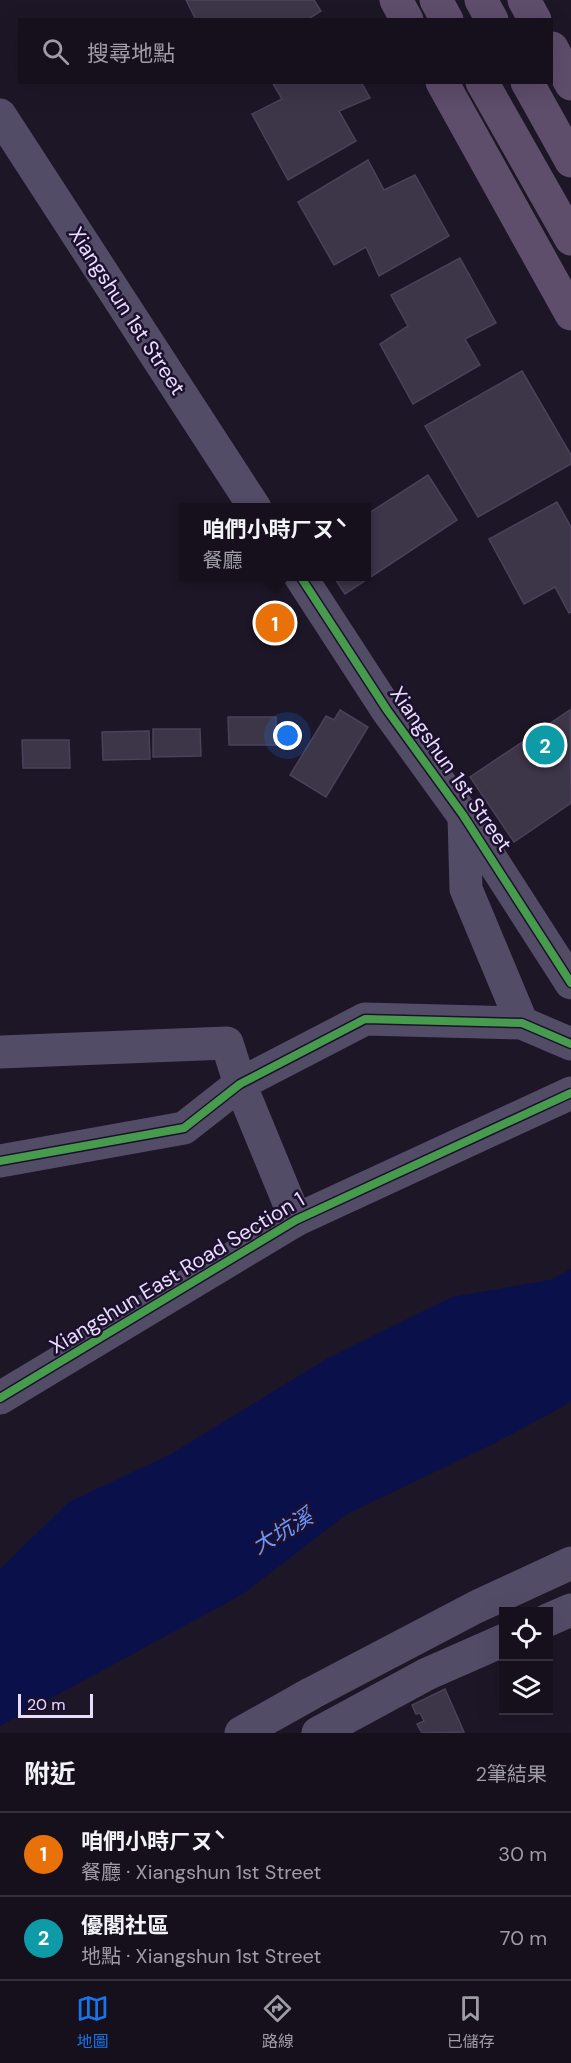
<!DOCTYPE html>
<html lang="zh-TW">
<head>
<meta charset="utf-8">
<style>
	body { margin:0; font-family:"DM Sans","Noto Sans TC",sans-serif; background:#231e2a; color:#f1f3f6 }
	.controls { position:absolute; right:18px; bottom:18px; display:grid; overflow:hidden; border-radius:0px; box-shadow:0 6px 24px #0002 }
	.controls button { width:54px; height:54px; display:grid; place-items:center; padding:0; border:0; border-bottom:2px solid #35303b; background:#16101d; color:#f1f3f6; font:30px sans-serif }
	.scale { position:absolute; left:18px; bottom:15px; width:75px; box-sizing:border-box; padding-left:6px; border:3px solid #e8dcff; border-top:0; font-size:16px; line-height:21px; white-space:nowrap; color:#e8dcff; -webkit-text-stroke:4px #1c102d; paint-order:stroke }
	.you { position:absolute; left:288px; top:736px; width:21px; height:21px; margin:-15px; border:4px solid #fff; border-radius:50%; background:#1a73e8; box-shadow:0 0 0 9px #1a73e833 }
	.badge { display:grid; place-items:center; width:39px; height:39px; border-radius:50%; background:#1a73e8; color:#fff; font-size:20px; font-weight:700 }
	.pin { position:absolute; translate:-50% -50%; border:3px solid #fff; box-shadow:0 2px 6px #0006 }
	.popup { position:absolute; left:179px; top:503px; width:192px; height:78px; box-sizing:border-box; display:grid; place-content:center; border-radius:0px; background:#16101d; filter:drop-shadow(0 2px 4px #0005); font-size:20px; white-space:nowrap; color:#9e9da4 }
	.popup b { font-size:22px; color:#f1f3f6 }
	.popup::after { content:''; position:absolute; left:50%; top:100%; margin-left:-12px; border:12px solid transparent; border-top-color:#16101d }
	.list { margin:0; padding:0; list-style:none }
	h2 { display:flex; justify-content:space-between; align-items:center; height:78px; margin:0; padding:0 24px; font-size:26px }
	h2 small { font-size:20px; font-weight:400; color:#9e9da4 }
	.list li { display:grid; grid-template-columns:39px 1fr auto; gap:18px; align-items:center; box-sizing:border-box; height:84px; padding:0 24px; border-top:2px solid #35303b }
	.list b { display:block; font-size:22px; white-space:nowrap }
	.list p { margin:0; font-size:20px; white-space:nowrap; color:#9e9da4 }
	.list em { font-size:20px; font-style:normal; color:#9e9da4 }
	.icon { flex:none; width:33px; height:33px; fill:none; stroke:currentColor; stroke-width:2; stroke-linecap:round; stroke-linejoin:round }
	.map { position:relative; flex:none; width:571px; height:1733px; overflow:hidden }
	.search { position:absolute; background:#16101d; box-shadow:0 6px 24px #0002; left:18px; right:18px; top:18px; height:66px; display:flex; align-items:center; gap:15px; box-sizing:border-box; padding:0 21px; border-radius:0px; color:#9e9da4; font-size:22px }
	.sheet { height:246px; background:#16101d }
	nav { display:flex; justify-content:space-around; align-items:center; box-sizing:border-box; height:84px; border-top:2px solid #35303b; background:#16101d; font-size:16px; color:#9e9da4 }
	nav a { display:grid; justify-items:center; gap:3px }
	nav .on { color:#1a73e8 }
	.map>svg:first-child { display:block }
	.water { fill:#0a114a }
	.building { fill:#3d3548; stroke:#4b4159; stroke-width:1.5 }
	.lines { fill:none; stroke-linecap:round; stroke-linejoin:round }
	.minor { stroke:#534c67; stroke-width:33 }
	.major { stroke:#5e4d6b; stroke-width:33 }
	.cycleway-casing { stroke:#1c102d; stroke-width:11 }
	.cycleway { stroke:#469c4c; stroke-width:8 }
	.labels { text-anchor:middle; stroke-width:5; stroke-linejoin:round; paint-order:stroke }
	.street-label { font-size:21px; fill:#e8dcff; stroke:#1c102d }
	.water-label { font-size:22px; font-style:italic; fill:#6a97ff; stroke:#1c102d }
</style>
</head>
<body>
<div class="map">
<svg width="571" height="1733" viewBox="0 0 571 1733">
	<rect width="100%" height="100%" fill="#1d1627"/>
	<path class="water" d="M 571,1269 L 571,1402 L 493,1444 L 347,1514 L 243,1594 L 0,1726 L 0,1569 L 69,1502 L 171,1454 L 328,1358 L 452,1297 L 550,1280 Z"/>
	<g class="building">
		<path d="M 186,0 L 314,0 L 321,11 L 307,20 L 196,20 Z"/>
		<path d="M 272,82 L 361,82 L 370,98 L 339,111 L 356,141 L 288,180 L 252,114 L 282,99 Z"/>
		<path d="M 368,160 L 384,190 L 415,175 L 449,236 L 379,276 L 366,247 L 334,265 L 298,202 Z"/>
		<path d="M 460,258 L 496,323 L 465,339 L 480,365 L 413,404 L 380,344 L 408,326 L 391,295 Z"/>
		<path d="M 522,371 L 571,455 L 571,464 L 478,517 L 425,426 Z"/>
		<path d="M 428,475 L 457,520 L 345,594 L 333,576 L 366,576 L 366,515 Z"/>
		<path d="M 557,502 L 571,527 L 571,612 L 569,613 L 555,587 L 524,604 L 489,539 Z"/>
		<path d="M 340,710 L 368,727 L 326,797 L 290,775 L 326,716 L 334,720 Z"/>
		<path d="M 570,710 L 571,803 L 514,842 L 470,777 Z"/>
		<path d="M 228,717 L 276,717 L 276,745 L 229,745 Z"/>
		<path d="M 153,729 L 200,729 L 201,756 L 153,757 Z"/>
		<path d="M 149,731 L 150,759 L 103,760 L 102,732 Z"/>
		<path d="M 22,740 L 69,740 L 70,768 L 23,768 Z"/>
		<path d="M 445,1689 L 464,1732 L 422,1733 L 417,1724 L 424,1721 L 420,1713 L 416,1714 L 412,1705 Z"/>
	</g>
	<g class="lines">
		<g class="minor">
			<path d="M 0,115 L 255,508"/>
			<path d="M 300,576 L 387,710 L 463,815 L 571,983"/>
			<path d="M 464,817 L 466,889 L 522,1023"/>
			<path d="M 0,1052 L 227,1043 L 240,1084 L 296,1220"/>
			<path d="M 0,1161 L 184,1128 L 240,1084 L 365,1019 L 522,1023 L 571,1044"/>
			<path d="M 0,1398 L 296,1220 L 571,1093"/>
			<path d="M 548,1620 L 571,1610"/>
			<path d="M 241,1733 L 312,1693 L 476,1607 L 571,1563"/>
			<path d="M 318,1733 L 427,1674 L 504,1640"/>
		</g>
		<g class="major">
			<path d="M 396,0 L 407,20"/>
			<path d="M 436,0 L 447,20"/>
			<path d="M 481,0 L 492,20"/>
			<path d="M 524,0 L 535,20"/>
			<path d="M 552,48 L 571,84"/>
			<path d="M 442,82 L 571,314"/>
			<path d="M 482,82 L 571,239"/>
			<path d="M 527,82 L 571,161"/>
		</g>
		<defs>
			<g id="cycleway">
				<path d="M 300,576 L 387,710 L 463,815 L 571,983"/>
				<path d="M 0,1161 L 184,1128 L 240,1084 L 365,1019 L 522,1023 L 571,1044"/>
				<path d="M 0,1398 L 296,1220 L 571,1093"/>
			</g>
		</defs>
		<use href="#cycleway" class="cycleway-casing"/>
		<use href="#cycleway" class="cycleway"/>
	</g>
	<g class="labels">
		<g class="street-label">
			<text transform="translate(127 311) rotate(57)" y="7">Xiangshun 1st Street</text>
			<text transform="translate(451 769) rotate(55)" y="7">Xiangshun 1st Street</text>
			<text transform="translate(177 1273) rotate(-31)" y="7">Xiangshun East Road Section 1</text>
		</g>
		<g class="water-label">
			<text transform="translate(282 1531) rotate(-31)" y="8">大坑溪</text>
		</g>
	</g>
</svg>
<div class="controls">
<button><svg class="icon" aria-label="locate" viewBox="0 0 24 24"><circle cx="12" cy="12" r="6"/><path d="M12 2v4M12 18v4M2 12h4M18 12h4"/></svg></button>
<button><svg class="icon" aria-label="layers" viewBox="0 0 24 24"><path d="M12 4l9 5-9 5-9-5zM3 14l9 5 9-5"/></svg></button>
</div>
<div class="scale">20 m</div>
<div class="you"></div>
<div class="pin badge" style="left:275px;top:623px;background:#e8710a">1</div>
<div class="popup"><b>咱們小時ㄏㄡˋ</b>餐廳</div>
<div class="pin badge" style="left:545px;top:745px;background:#0f9aa8">2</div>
<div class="search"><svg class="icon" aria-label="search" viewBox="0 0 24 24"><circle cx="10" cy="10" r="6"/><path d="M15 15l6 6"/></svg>搜尋地點</div>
</div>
<section class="sheet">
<h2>附近<small>2筆結果</small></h2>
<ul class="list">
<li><span class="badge" style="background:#e8710a">1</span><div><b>咱們小時ㄏㄡˋ</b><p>餐廳 · Xiangshun 1st Street</p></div><em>30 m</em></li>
<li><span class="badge" style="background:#0f9aa8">2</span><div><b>優閣社區</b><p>地點 · Xiangshun 1st Street</p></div><em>70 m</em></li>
</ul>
</section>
<nav>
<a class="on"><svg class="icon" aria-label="map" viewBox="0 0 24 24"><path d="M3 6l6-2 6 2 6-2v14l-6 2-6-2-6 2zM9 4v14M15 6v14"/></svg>地圖</a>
<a><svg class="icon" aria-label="directions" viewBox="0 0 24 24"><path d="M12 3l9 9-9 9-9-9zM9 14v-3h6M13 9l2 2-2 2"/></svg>路線</a>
<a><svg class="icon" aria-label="saved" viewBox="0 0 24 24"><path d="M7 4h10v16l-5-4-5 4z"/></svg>已儲存</a>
</nav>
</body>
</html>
